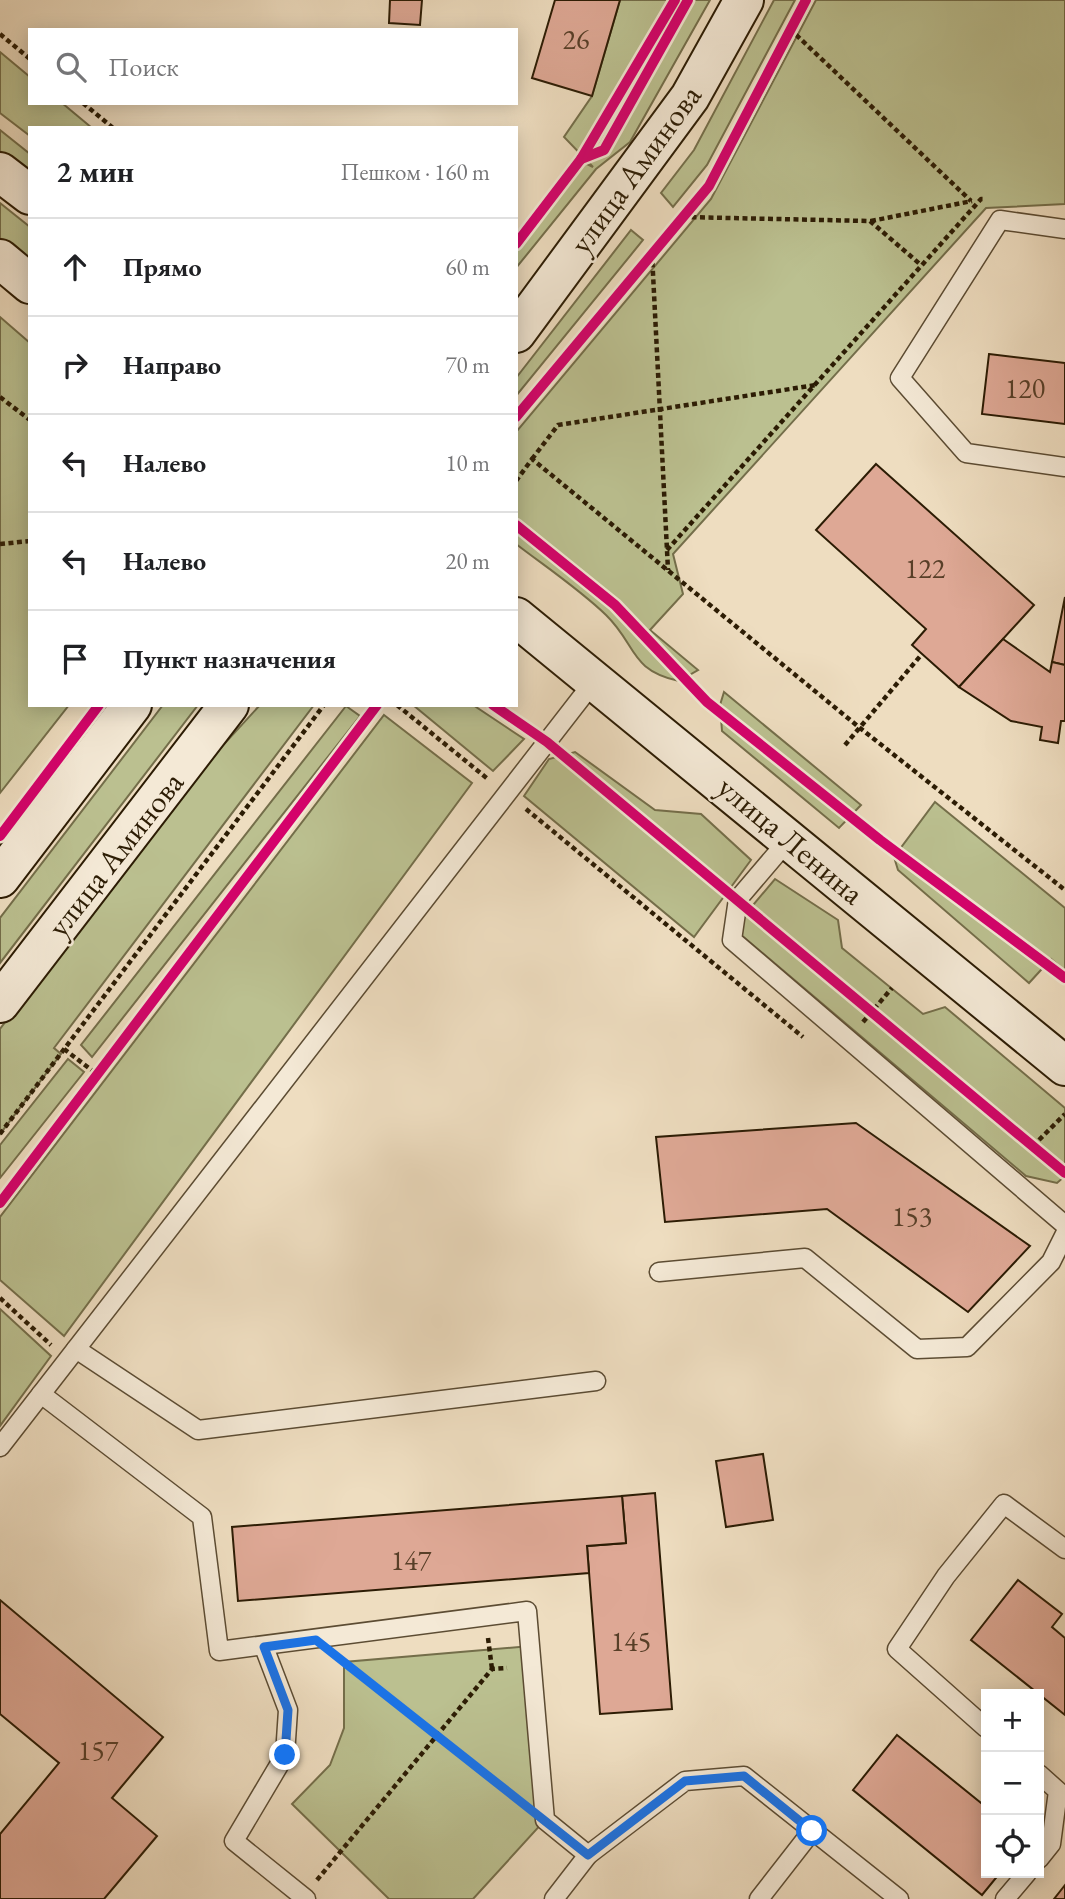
<!DOCTYPE html>
<html lang="ru">
<head>
<meta charset="utf-8">
<style>
	body { margin:0; font-family:"EB Garamond",serif; background:#f2f2f2; color:#202124 }
	.controls { position:absolute; right:21px; bottom:21px; display:grid; overflow:hidden; border-radius:0px; box-shadow:0 4px 18px #0003 }
	.controls button { width:63px; height:63px; display:grid; place-items:center; padding:0; border:0; border-bottom:2px solid #e0e0e0; background:#fff; color:#202124; font:35px sans-serif }
	.stop { position:absolute; width:21px; height:21px; margin:-16px; border:5px solid #1a73e8; border-radius:50%; background:#fff }
	.stop.end { background:#1a73e8; border-color:#fff; box-shadow:0 2px 7px #0008 }
	.list { margin:0; padding:0; list-style:none }
	h2 { display:flex; justify-content:space-between; align-items:center; height:91px; margin:0; padding:0 28px; font-size:30px }
	h2 small { font-size:23px; font-weight:400; color:#757577 }
	.list li { display:grid; grid-template-columns:46px 1fr auto; gap:21px; align-items:center; box-sizing:border-box; height:98px; padding:0 28px; border-top:2px solid #e0e0e0 }
	.list b { display:block; font-size:26px; white-space:nowrap }
	.list em { font-size:23px; font-style:normal; color:#757577 }
	.icon { flex:none; width:38px; height:38px; fill:none; stroke:currentColor; stroke-width:2; stroke-linecap:round; stroke-linejoin:round }
	.map { position:relative; flex:none; width:1065px; height:1899px; overflow:hidden }
	.search { position:absolute; background:#fff; box-shadow:0 4px 18px #0003; left:28px; top:28px; width:490px; height:77px; display:flex; align-items:center; gap:18px; box-sizing:border-box; padding:0 24px; border-radius:0px; color:#757577; font-size:26px }
	.panel { position:absolute; background:#fff; box-shadow:0 4px 18px #0003; left:28px; top:126px; width:490px; height:581px; border-radius:0px }
	.map>svg:first-child { display:block }
	.green { fill:#bbc090; stroke:#746e4a; stroke-width:2 }
	.building { fill:#dea895; stroke:#2c1c04; stroke-width:2 }
	.lines { fill:none; stroke-linecap:round; stroke-linejoin:round }
	.lane-casing { stroke:#5c4c33; stroke-width:21 }
	.secondary-casing { stroke:#2c1c04; stroke-width:42 }
	.path { stroke:#2c1c04; stroke-width:4.5; stroke-dasharray:5 3.5; stroke-linecap:butt }
	.lane { stroke:#f4e9d6; stroke-width:18 }
	.secondary { stroke:#f4e9d6; stroke-width:38 }
	.cycleway-casing { stroke:#f4e9d6; stroke-width:15 }
	.cycleway { stroke:#d6006c; stroke-width:10 }
	.route { stroke:#1a73e8; stroke-width:9 }
	.labels { text-anchor:middle; stroke-width:5; stroke-linejoin:round; paint-order:stroke }
	.number-label { font-size:28px; fill:#583f28 }
	.street-label { font-size:32px; fill:#2c1c04; stroke:#f4e9d6 }
</style>
</head>
<body>
<div class="map">
<svg width="1065" height="1899" viewBox="0 0 1065 1899">
	<rect width="100%" height="100%" fill="#eeddc0"/>
	<filter id="stains"><feTurbulence type="fractalNoise" baseFrequency=".00286" numOctaves="4"/><feColorMatrix values="0 0 0 0 .2 0 0 0 0 .09 0 0 0 0 .02 0 0 0 .5 -.17"/></filter>
	<radialGradient id="worn" r=".72"><stop offset=".6" stop-color="#630" stop-opacity="0"/><stop offset="1" stop-color="#630" stop-opacity=".3"/></radialGradient>
	<g class="green">
		<path d="M 620,0 L 710,0 L 630,142 L 596,169 L 516,268 L 516,241 L 577,159 L 593,167 L 564,137 L 592,96 Z"/>
		<path d="M 774,0 L 795,0 L 707,165 L 673,207 L 661,193 L 694,150 Z"/>
		<path d="M 816,0 L 1065,0 L 1065,204 L 986,208 L 673,554 L 683,594 L 650,630 L 698,670 L 679,681 C 629,670 637,645 606,615 C 579,589 546,567 516,544 L 516,432 L 711,199 Z"/>
		<path d="M 0,52 L 30,77 L 30,103 L 62,103 L 92,128 L 30,128 L 30,136 L 0,113 Z"/>
		<path d="M 0,130 L 30,154 L 30,174 L 0,151 Z"/>
		<path d="M 0,203 L 30,227 L 30,262 L 0,238 Z"/>
		<path d="M 631,230 L 643,240 L 516,396 L 516,378 Z"/>
		<path d="M 0,317 L 30,343 L 30,705 L 69,705 L 0,793 Z"/>
		<path d="M 724,692 L 861,805 L 839,828 L 722,731 L 720,705 Z"/>
		<path d="M 163,705 L 198,705 L 0,963 L 0,918 Z"/>
		<path d="M 260,705 L 314,705 L 54,1048 L 61,1054 L 0,1134 L 0,1029 L 172,801 Z"/>
		<path d="M 413,705 L 473,705 L 524,739 L 493,771 Z"/>
		<path d="M 346,706 L 360,716 L 92,1057 L 81,1045 Z"/>
		<path d="M 384,715 L 472,783 L 64,1336 L 0,1280 L 0,1217 Z"/>
		<path d="M 575,752 L 655,810 L 701,814 L 751,860 L 694,937 L 524,796 L 549,759 Z"/>
		<path d="M 935,802 L 1065,908 L 1065,971 L 1051,959 L 1029,983 L 898,870 L 894,857 Z"/>
		<path d="M 775,879 L 838,920 L 842,948 L 923,1014 L 945,1007 L 1065,1108 L 1065,1176 L 1057,1183 L 1026,1176 L 740,934 L 743,917 Z"/>
		<path d="M 68,1059 L 84,1072 L 0,1178 L 0,1145 Z"/>
		<path d="M 0,1309 L 51,1356 L 0,1426 Z"/>
		<path d="M 530,1646 L 545,1820 L 473,1899 L 389,1899 L 292,1804 L 330,1765 L 344,1728 L 344,1662 Z"/>
	</g>
	<g class="building">
		<path d="M 390,0 L 422,0 L 420,25 L 389,23 Z"/>
		<path d="M 555,0 L 620,0 L 592,96 L 532,78 Z"/>
		<path d="M 989,354 L 1065,363 L 1065,424 L 982,414 Z"/>
		<path d="M 876,464 L 1034,605 L 959,687 L 912,645 L 926,629 L 816,530 Z"/>
		<path d="M 1065,597 L 1065,665 L 1052,662 Z"/>
		<path d="M 1003,639 L 1050,672 L 1052,662 L 1065,665 L 1065,721 L 1061,721 L 1058,743 L 1040,740 L 1042,727 L 1011,721 L 959,687 Z"/>
		<path d="M 856,1123 L 1030,1246 L 968,1312 L 827,1209 L 665,1222 L 656,1137 Z"/>
		<path d="M 763,1454 L 773,1520 L 726,1527 L 716,1461 Z"/>
		<path d="M 655,1493 L 672,1709 L 600,1714 L 587,1546 L 626,1543 L 622,1496 Z"/>
		<path d="M 622,1496 L 626,1543 L 587,1546 L 589,1573 L 238,1601 L 232,1527 Z"/>
		<path d="M 1018,1580 L 1062,1614 L 1052,1627 L 1065,1638 L 1065,1715 L 971,1640 Z"/>
		<path d="M 0,1600 L 163,1737 L 112,1798 L 157,1836 L 104,1899 L 0,1899 L 0,1834 L 59,1763 L 0,1714 Z"/>
		<path d="M 897,1735 L 986,1807 L 986,1873 L 1000,1873 L 982,1895 L 853,1790 Z"/>
		<path d="M 1065,1885 L 1065,1899 L 1054,1899 Z"/>
	</g>
	<g class="lines">
		<defs>
			<g id="lane">
				<path d="M 1065,229 L 1000,220 L 900,378 L 966,453 L 1065,467"/>
				<path d="M 790,838 L 738,899 L 732,940 L 1065,1225"/>
				<path d="M 659,1272 L 805,1258 L 917,1349 L 967,1347 L 1051,1262 L 1065,1234"/>
				<path d="M 76,1349 L 198,1430 L 596,1381"/>
				<path d="M 41,1394 L 202,1517 L 219,1651 L 527,1611 L 545,1820 L 588,1855 L 685,1781 L 744,1776 L 899,1899"/>
				<path d="M 0,1447 L 595,680"/>
				<path d="M 264,1647 L 288,1710 L 285,1755 L 234,1841 L 306,1899"/>
				<path d="M 986,1728 L 897,1649 L 946,1576 L 1004,1504 L 1065,1549"/>
				<path d="M 1039,1774 L 1058,1791 L 1051,1844 L 1039,1859"/>
				<path d="M 554,1899 L 588,1855"/>
				<path d="M 759,1899 L 812,1831"/>
				<path d="M 1005,1899 L 1027,1873"/>
			</g>
			<g id="secondary">
				<path d="M 0,172 L 30,195"/>
				<path d="M 0,259 L 30,284"/>
				<path d="M 516,333 L 690,97 L 744,0"/>
				<path d="M 516,617 L 1065,1066"/>
				<path d="M 0,878 L 132,705"/>
				<path d="M 0,1003 L 229,705"/>
			</g>
		</defs>
		<use href="#lane" class="lane-casing"/>
		<use href="#secondary" class="secondary-casing"/>
		<g class="path">
			<path d="M 790,29 L 971,201"/>
			<path d="M 0,34 L 30,59"/>
			<path d="M 83,103 L 113,128"/>
			<path d="M 581,159 L 675,0"/>
			<path d="M 683,217 L 870,221 L 921,265"/>
			<path d="M 871,221 L 972,201"/>
			<path d="M 652,254 L 668,570"/>
			<path d="M 0,397 L 30,420"/>
			<path d="M 516,417 L 709,186 L 806,0"/>
			<path d="M 532,459 L 558,425 L 816,385"/>
			<path d="M 516,481 L 532,459 L 860,728 L 1065,890"/>
			<path d="M 0,544 L 30,541"/>
			<path d="M 667,550 L 981,199 L 985,199"/>
			<path d="M 397,705 L 489,780"/>
			<path d="M 845,745 L 922,654"/>
			<path d="M 526,809 L 803,1037"/>
			<path d="M 863,1022 L 892,988"/>
			<path d="M 64,1049 L 98,1075"/>
			<path d="M 0,1134 L 324,705"/>
			<path d="M 1033,1146 L 1065,1114"/>
			<path d="M 0,1298 L 51,1345"/>
			<path d="M 488,1638 L 492,1669"/>
			<path d="M 342,1661 L 517,1797"/>
			<path d="M 317,1880 L 492,1669 L 507,1668"/>
		</g>
		<use href="#lane" class="lane"/>
		<use href="#secondary" class="secondary"/>
		<defs>
			<g id="cycleway">
				<path d="M 581,159 L 604,150 L 688,0"/>
				<path d="M 516,244 L 581,159 L 675,0"/>
				<path d="M 516,417 L 709,186 L 806,0"/>
				<path d="M 516,525 L 615,605 L 707,702 L 880,840 L 1065,978"/>
				<path d="M 493,705 L 547,742 L 1065,1173"/>
				<path d="M 0,836 L 99,705"/>
				<path d="M 0,1203 L 377,705"/>
			</g>
		</defs>
		<use href="#cycleway" class="cycleway-casing"/>
		<use href="#cycleway" class="cycleway"/>
	</g>
	<g class="lines">
		<path class="route" d="M 285,1755 L 288,1710 L 264,1647 L 316,1640 L 588,1855 L 685,1781 L 744,1776 L 812,1831"/>
	</g>
	<g class="labels">
		<g class="number-label">
			<text x="576" y="49">26</text>
			<text x="1025" y="398">120</text>
			<text x="925" y="578">122</text>
			<text x="912" y="1226">153</text>
			<text x="411" y="1570">147</text>
			<text x="631" y="1651">145</text>
			<text x="98" y="1760">157</text>
		</g>
		<g class="street-label">
			<text transform="translate(635 169) rotate(-54)" y="11">улица Аминова</text>
			<text transform="translate(791 840) rotate(40)" y="11">улица Ленина</text>
			<text transform="translate(115 854) rotate(-52)" y="11">улица Аминова</text>
		</g>
	</g>
	<rect width="100%" height="100%" filter="url(#stains)"/>
	<rect width="100%" height="100%" fill="url(#worn)"/>
</svg>
<div class="controls">
<button>+</button>
<button>−</button>
<button><svg class="icon" aria-label="locate" viewBox="0 0 24 24"><circle cx="12" cy="12" r="6"/><path d="M12 2v4M12 18v4M2 12h4M18 12h4"/></svg></button>
</div>
<div class="stop" style="left:812px;top:1831px"></div>
<div class="stop end" style="left:285px;top:1755px"></div>
<div class="search"><svg class="icon" aria-label="search" viewBox="0 0 24 24"><circle cx="10" cy="10" r="6"/><path d="M15 15l6 6"/></svg>Поиск</div>
<section class="panel">
<h2>2 мин<small>Пешком · 160 m</small></h2>
<ul class="list">
<li><svg class="icon" aria-label="ahead" viewBox="0 0 24 24"><path d="M12 20V5M6 11l6-6 6 6"/></svg><div><b>Прямо</b></div><em>60 m</em></li>
<li><svg class="icon" aria-label="right" viewBox="0 0 24 24"><path d="M7 20v-9h11M14 6l5 5-5 5"/></svg><div><b>Направо</b></div><em>70 m</em></li>
<li><svg class="icon" aria-label="left" viewBox="0 0 24 24"><path d="M17 20v-9H6M10 6l-5 5 5 5"/></svg><div><b>Налево</b></div><em>10 m</em></li>
<li><svg class="icon" aria-label="left" viewBox="0 0 24 24"><path d="M17 20v-9H6M10 6l-5 5 5 5"/></svg><div><b>Налево</b></div><em>20 m</em></li>
<li><svg class="icon" aria-label="arrive" viewBox="0 0 24 24"><path d="M6 21V4h12l-3 4 3 4H6"/></svg><div><b>Пункт назначения</b></div></li>
</ul>
</section>
</div>
</body>
</html>
